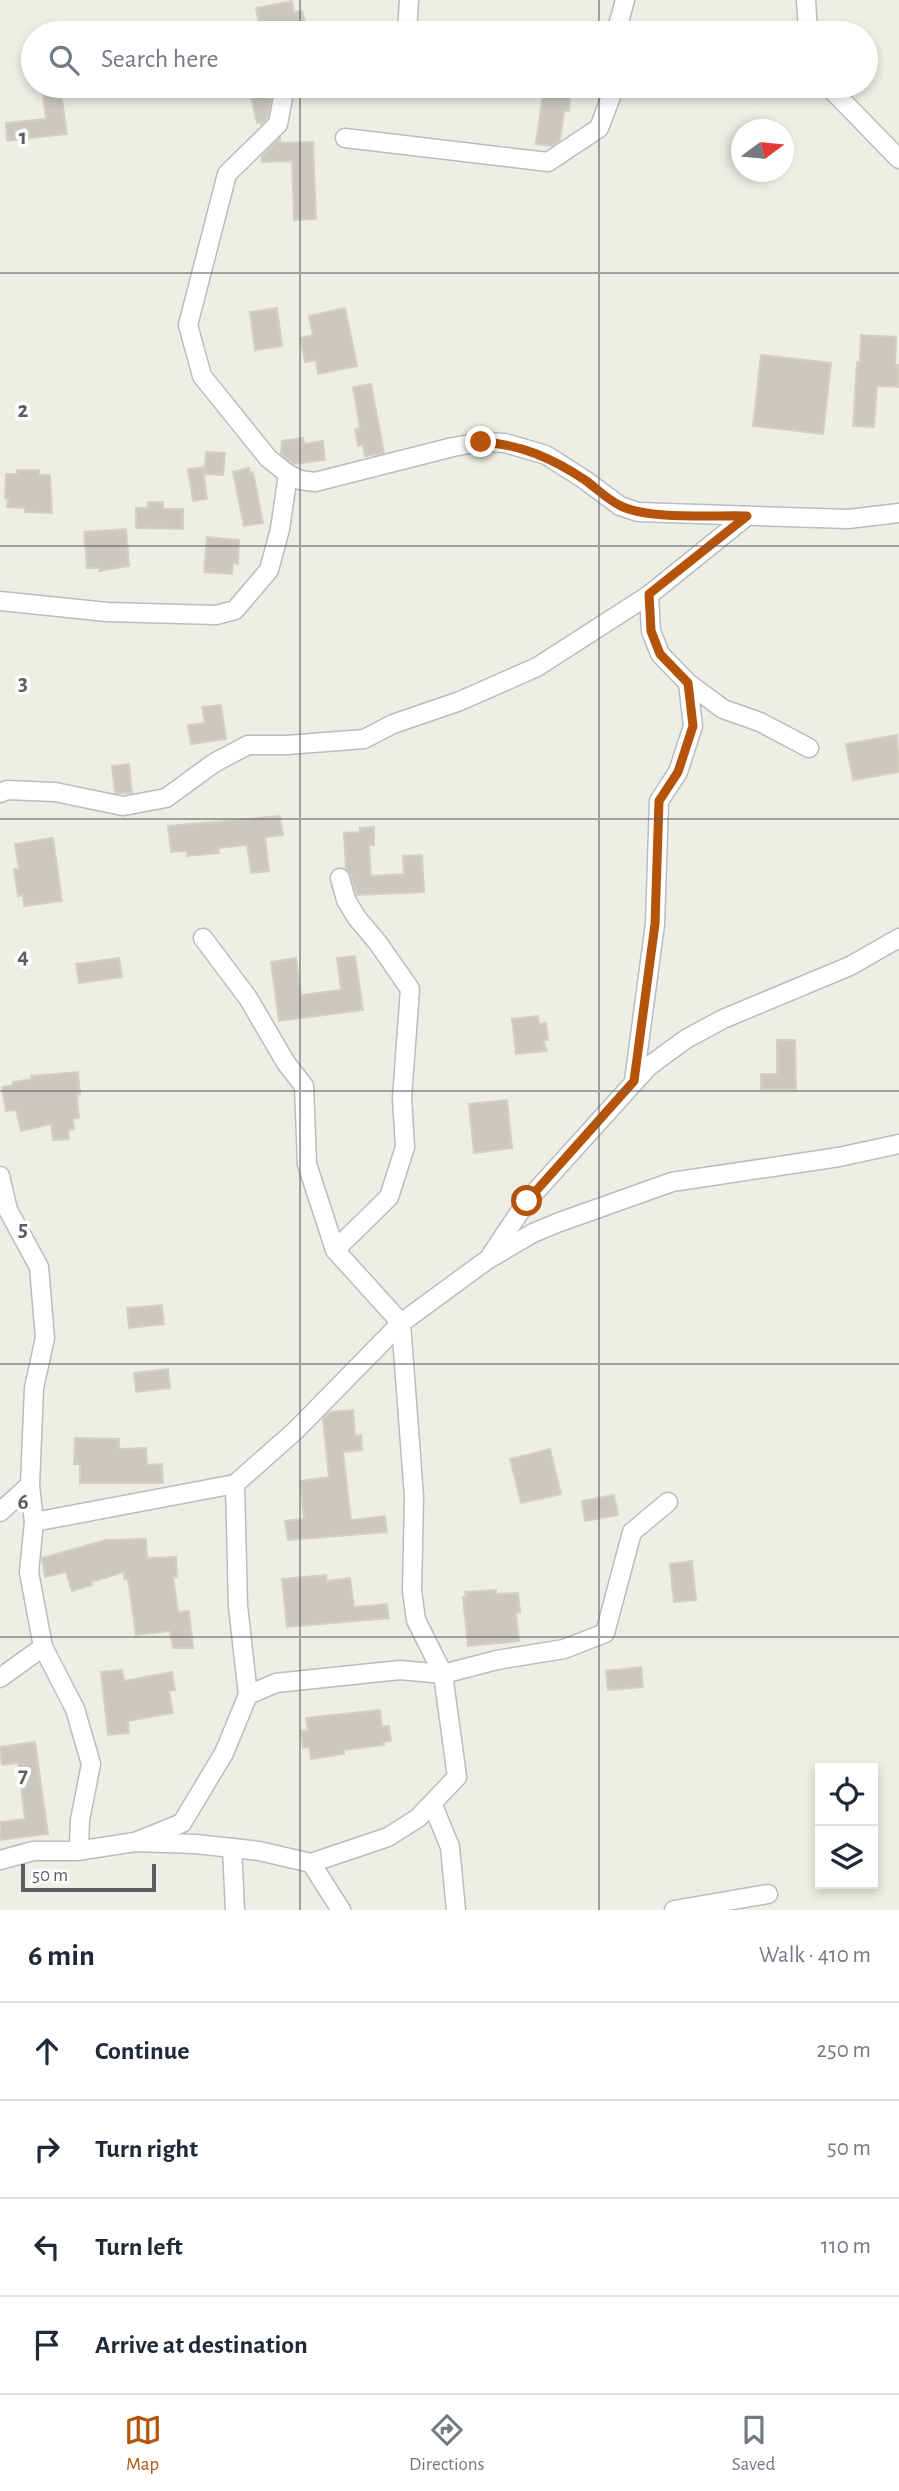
<!DOCTYPE html>
<html lang="en">
<head>
<meta charset="utf-8">
<style>
	body { margin:0; font-family:"Alegreya Sans",sans-serif; background:#f6f6f7; color:#1f2937 }
	.controls { position:absolute; right:21px; bottom:21px; display:grid; overflow:hidden; border-radius:0px; box-shadow:0 4px 10px #0003 }
	.controls button { width:63px; height:63px; display:grid; place-items:center; padding:0; border:0; border-bottom:2px solid #e0e1e3; background:#fff; color:#1f2937; font:35px sans-serif }
	.compass { position:absolute; left:731px; top:119px; width:63px; height:63px; border-radius:50%; background:#fff; box-shadow:0 4px 10px #0003; rotate:75deg }
	.scale { position:absolute; left:21px; bottom:18px; width:135px; box-sizing:border-box; padding-left:7px; border:4px solid #5c5e64; border-top:0; font-size:19px; line-height:24px; white-space:nowrap; color:#5c5e64; -webkit-text-stroke:5px #fff; paint-order:stroke }
	.stop { position:absolute; width:21px; height:21px; margin:-16px; border:5px solid #b45309; border-radius:50%; background:#fff }
	.stop.end { background:#b45309; border-color:#fff; box-shadow:0 2px 7px #0008 }
	.list { margin:0; padding:0; list-style:none }
	h2 { display:flex; justify-content:space-between; align-items:center; height:91px; margin:0; padding:0 28px; font-size:30px }
	h2 small { font-size:23px; font-weight:400; color:#747a83 }
	.list li { display:grid; grid-template-columns:46px 1fr auto; gap:21px; align-items:center; box-sizing:border-box; height:98px; padding:0 28px; border-top:2px solid #e0e1e3 }
	.list b { display:block; font-size:26px; white-space:nowrap }
	.list em { font-size:23px; font-style:normal; color:#747a83 }
	.icon { flex:none; width:38px; height:38px; fill:none; stroke:currentColor; stroke-width:2; stroke-linecap:round; stroke-linejoin:round }
	.map { position:relative; flex:none; width:899px; height:1910px; overflow:hidden }
	.search { position:absolute; background:#fff; box-shadow:0 4px 10px #0003; left:21px; right:21px; top:21px; height:77px; display:flex; align-items:center; gap:18px; box-sizing:border-box; padding:0 24px; border-radius:38px; color:#747a83; font-size:26px }
	.sheet { height:483px; background:#fff }
	nav { display:flex; justify-content:space-around; align-items:center; box-sizing:border-box; height:98px; border-top:2px solid #e0e1e3; background:#fff; font-size:19px; color:#747a83 }
	nav a { display:grid; justify-items:center; gap:4px }
	nav .on { color:#b45309 }
	.map>svg:first-child { display:block }
	.building { fill:#cac8c1; stroke:#d3d1c2; stroke-width:2 }
	.lines { fill:none; stroke-linecap:round; stroke-linejoin:round }
	.minor-casing { stroke:#bbbcc2; stroke-width:21 }
	.minor { stroke:#fff; stroke-width:18 }
	.route { stroke:#b45309; stroke-width:9 }
	.grid { fill:none; stroke:#5c5e64; stroke-width:2; stroke-opacity:0.55 }
	.grid-label { font-size:23px; text-anchor:middle; font-weight:bold; fill:#5c5e64; stroke:#fff; stroke-width:7; stroke-linejoin:round; paint-order:stroke }
</style>
</head>
<body>
<div class="map">
<svg width="899" height="1910" viewBox="0 0 899 1910">
	<rect width="100%" height="100%" fill="#eeeee4"/>
	<g class="building">
		<path d="M 292,1 L 294,12 L 302,11 L 307,31 L 296,33 L 261,33 L 256,8 Z"/>
		<path d="M 258,86 L 267,86 L 271,100 L 267,118 L 261,125 L 261,122 L 257,123 L 249,88 Z"/>
		<path d="M 544,86 L 571,86 L 569,111 L 564,111 L 560,140 L 552,146 L 536,144 Z"/>
		<path d="M 61,93 L 67,134 L 7,141 L 6,123 L 46,119 L 43,95 Z"/>
		<path d="M 280,138 L 280,143 L 313,142 L 316,219 L 294,220 L 292,161 L 262,162 L 262,156 Z"/>
		<path d="M 277,308 L 282,346 L 255,350 L 250,312 Z"/>
		<path d="M 345,308 L 357,366 L 318,374 L 316,360 L 305,362 L 300,338 L 313,335 L 309,316 Z"/>
		<path d="M 861,335 L 896,337 L 895,365 L 899,365 L 899,387 L 877,386 L 874,427 L 853,426 L 857,362 L 860,362 Z"/>
		<path d="M 761,355 L 831,363 L 823,434 L 753,426 Z"/>
		<path d="M 371,384 L 384,453 L 365,456 L 363,445 L 358,446 L 355,429 L 360,428 L 353,387 Z"/>
		<path d="M 303,438 L 304,444 L 323,441 L 325,460 L 294,464 L 281,454 L 282,441 Z"/>
		<path d="M 206,452 L 225,453 L 223,475 L 204,474 Z"/>
		<path d="M 203,467 L 207,499 L 193,501 L 188,469 Z"/>
		<path d="M 249,468 L 250,473 L 253,472 L 263,523 L 244,526 L 233,472 Z"/>
		<path d="M 17,470 L 39,470 L 39,475 L 50,475 L 52,513 L 25,512 L 25,508 L 7,507 L 8,498 L 5,498 L 6,474 L 17,474 Z"/>
		<path d="M 148,502 L 163,502 L 163,509 L 183,509 L 183,529 L 136,528 L 136,508 L 148,508 Z"/>
		<path d="M 126,529 L 129,566 L 99,571 L 99,568 L 87,568 L 84,532 Z"/>
		<path d="M 207,537 L 239,540 L 238,564 L 233,563 L 232,574 L 204,572 Z"/>
		<path d="M 221,705 L 226,739 L 191,744 L 188,725 L 205,723 L 202,707 Z"/>
		<path d="M 897,735 L 899,772 L 853,780 L 846,744 Z"/>
		<path d="M 129,764 L 132,793 L 115,793 L 112,766 Z"/>
		<path d="M 280,816 L 283,835 L 265,837 L 269,871 L 251,873 L 247,845 L 218,848 L 219,853 L 187,856 L 187,851 L 171,852 L 168,826 Z"/>
		<path d="M 374,827 L 374,845 L 369,845 L 371,876 L 404,874 L 403,856 L 422,855 L 424,892 L 357,895 L 351,875 L 346,869 L 344,833 L 360,832 L 360,828 Z"/>
		<path d="M 53,838 L 62,901 L 24,906 L 23,895 L 18,896 L 14,869 L 19,869 L 15,844 Z"/>
		<path d="M 355,956 L 363,1010 L 279,1021 L 271,962 L 296,958 L 301,995 L 341,990 L 337,958 Z"/>
		<path d="M 119,958 L 122,977 L 79,983 L 76,964 Z"/>
		<path d="M 538,1016 L 539,1024 L 546,1023 L 548,1040 L 543,1040 L 547,1051 L 516,1054 L 512,1019 Z"/>
		<path d="M 777,1040 L 795,1040 L 796,1089 L 761,1089 L 761,1074 L 777,1074 Z"/>
		<path d="M 78,1072 L 80,1094 L 77,1095 L 79,1118 L 73,1119 L 74,1129 L 68,1130 L 69,1139 L 53,1140 L 51,1124 L 21,1131 L 16,1110 L 6,1111 L 2,1087 L 13,1085 L 13,1082 L 32,1079 L 31,1076 Z"/>
		<path d="M 507,1100 L 512,1148 L 474,1153 L 469,1104 Z"/>
		<path d="M 162,1305 L 164,1324 L 129,1328 L 127,1308 Z"/>
		<path d="M 168,1369 L 170,1388 L 136,1392 L 134,1373 Z"/>
		<path d="M 353,1410 L 355,1436 L 361,1435 L 362,1450 L 343,1452 L 351,1520 L 385,1516 L 387,1532 L 288,1540 L 285,1521 L 304,1519 L 300,1481 L 329,1477 L 323,1419 L 330,1412 Z"/>
		<path d="M 75,1438 L 119,1439 L 119,1449 L 146,1448 L 147,1465 L 162,1464 L 163,1483 L 80,1483 L 80,1464 L 74,1464 Z"/>
		<path d="M 550,1449 L 561,1494 L 521,1503 L 510,1459 Z"/>
		<path d="M 614,1495 L 618,1515 L 585,1521 L 582,1501 Z"/>
		<path d="M 146,1539 L 147,1558 L 176,1557 L 177,1577 L 173,1577 L 178,1612 L 189,1611 L 193,1648 L 173,1648 L 170,1631 L 136,1635 L 128,1579 L 124,1579 L 124,1572 L 91,1582 L 92,1585 L 72,1591 L 66,1572 L 45,1577 L 42,1558 L 106,1540 Z"/>
		<path d="M 692,1561 L 696,1600 L 674,1602 L 670,1564 Z"/>
		<path d="M 326,1575 L 327,1581 L 350,1578 L 354,1607 L 387,1604 L 389,1618 L 287,1627 L 282,1579 Z"/>
		<path d="M 496,1590 L 496,1594 L 518,1593 L 520,1612 L 516,1613 L 519,1641 L 468,1646 L 463,1597 L 466,1597 L 465,1592 Z"/>
		<path d="M 641,1667 L 643,1687 L 608,1690 L 606,1671 Z"/>
		<path d="M 122,1670 L 124,1681 L 172,1672 L 175,1690 L 169,1691 L 173,1713 L 128,1721 L 129,1733 L 108,1735 L 101,1672 Z"/>
		<path d="M 380,1710 L 382,1727 L 389,1726 L 391,1741 L 383,1742 L 384,1745 L 344,1750 L 344,1754 L 311,1759 L 309,1747 L 303,1748 L 301,1731 L 308,1730 L 306,1718 Z"/>
		<path d="M 35,1742 L 48,1834 L 0,1840 L 0,1822 L 25,1819 L 18,1763 L 2,1765 L 0,1747 Z"/>
	</g>
	<g class="lines">
		<defs>
			<g id="minor">
				<path d="M 806,0 L 808,33"/>
				<path d="M 407,33 L 409,0"/>
				<path d="M 616,33 L 625,0"/>
				<path d="M 285,86 L 278,124 L 227,174 L 188,325 L 202,376 L 268,458 L 288,474 L 300,480 L 315,482 L 453,447 L 481,442 L 505,443 L 546,455 L 585,480 L 620,506 L 638,512 L 848,519 L 899,513"/>
				<path d="M 828,86 L 899,159"/>
				<path d="M 345,138 L 548,162 L 599,128 L 612,94 L 612,86"/>
				<path d="M 0,601 L 107,612 L 216,615 L 235,610 L 269,570 L 280,529 L 288,474"/>
				<path d="M 688,683 L 723,709 L 760,722 L 809,748"/>
				<path d="M 0,793 L 7,790 L 55,792 L 123,806 L 166,798 L 214,763 L 248,745 L 287,745 L 364,739 L 393,724 L 460,701 L 537,667 L 649,595 L 747,516"/>
				<path d="M 203,938 L 248,998 L 286,1063 L 304,1086 L 307,1164 L 335,1250 L 401,1323 L 414,1497 L 412,1591 L 416,1620 L 443,1674 L 457,1777 L 418,1818 L 388,1837 L 311,1863 L 341,1910"/>
				<path d="M 634,1081 L 655,924 L 659,801 L 678,772 L 693,726 L 688,683 L 660,654 L 651,631 L 649,595"/>
				<path d="M 0,1176 L 8,1210 L 39,1267 L 45,1338 L 34,1388 L 30,1485 L 34,1522"/>
				<path d="M 335,1250 L 389,1197 L 405,1147 L 402,1098 L 410,989 L 378,943 L 357,918 L 346,900 L 340,878"/>
				<path d="M 491,1255 L 527,1201 L 649,1066 L 686,1039 L 723,1019 L 850,966 L 899,938"/>
				<path d="M 235,1484 L 238,1606 L 248,1695"/>
				<path d="M 0,1512 L 30,1485"/>
				<path d="M 43,1647 L 75,1709 L 91,1764 L 80,1820 L 79,1844"/>
				<path d="M 0,1678 L 43,1647 L 29,1572 L 34,1522 L 235,1484 L 295,1431 L 401,1323 L 487,1260 L 533,1233 L 557,1223 L 672,1182 L 839,1157 L 899,1144"/>
				<path d="M 432,1803 L 450,1847 L 456,1910"/>
				<path d="M 135,1842 L 182,1823 L 224,1753 L 248,1695 L 276,1683 L 400,1670 L 443,1674 L 497,1660 L 564,1649 L 605,1633 L 632,1532 L 668,1502"/>
				<path d="M 232,1848 L 235,1910"/>
				<path d="M 0,1860 L 33,1851 L 77,1851 L 135,1842 L 196,1844 L 259,1851 L 311,1863"/>
				<path d="M 674,1910 L 768,1894"/>
			</g>
		</defs>
		<use href="#minor" class="minor-casing"/>
		<use href="#minor" class="minor"/>
	</g>
	<g class="lines">
		<path class="route" d="M 481,442 C 520,444 552,458 585,480 C 596,488 607,499 619,505 C 646,520 714,515 747,516 L 649,594 L 651,631 L 660,654 L 688,683 L 693,726 L 678,772 L 659,801 L 655,924 L 634,1081 L 527,1201"/>
	</g>
	<path class="grid" d="M 300,0 L 300,33M 599,0 L 599,33M 300,86 L 300,1910M 599,86 L 599,1910M 0,273 L 899,273M 0,546 L 899,546M 0,819 L 899,819M 0,1091 L 899,1091M 0,1364 L 899,1364M 0,1637 L 899,1637"/>
	<g class="grid-label">
		<text x="23" y="144">1</text>
		<text x="23" y="417">2</text>
		<text x="23" y="690">3</text>
		<text x="23" y="963">4</text>
		<text x="23" y="1236">5</text>
		<text x="23" y="1509">6</text>
		<text x="23" y="1782">7</text>
	</g>
</svg>
<div class="controls">
<button><svg class="icon" aria-label="locate" viewBox="0 0 24 24"><circle cx="12" cy="12" r="6"/><path d="M12 2v4M12 18v4M2 12h4M18 12h4"/></svg></button>
<button><svg class="icon" aria-label="layers" viewBox="0 0 24 24"><path d="M12 4l9 5-9 5-9-5zM3 14l9 5 9-5"/></svg></button>
</div>
<svg class="compass" viewBox="-18 -18 36 36"><path d="M0-13l5 13h-10z" fill="#e53935"/><path d="M0 13l5-13h-10z" fill="#747a83"/></svg>
<div class="scale">50 m</div>
<div class="stop" style="left:527px;top:1201px"></div>
<div class="stop end" style="left:481px;top:442px"></div>
<div class="search"><svg class="icon" aria-label="search" viewBox="0 0 24 24"><circle cx="10" cy="10" r="6"/><path d="M15 15l6 6"/></svg>Search here</div>
</div>
<section class="sheet">
<h2>6 min<small>Walk · 410 m</small></h2>
<ul class="list">
<li><svg class="icon" aria-label="ahead" viewBox="0 0 24 24"><path d="M12 20V5M6 11l6-6 6 6"/></svg><div><b>Continue</b></div><em>250 m</em></li>
<li><svg class="icon" aria-label="right" viewBox="0 0 24 24"><path d="M7 20v-9h11M14 6l5 5-5 5"/></svg><div><b>Turn right</b></div><em>50 m</em></li>
<li><svg class="icon" aria-label="left" viewBox="0 0 24 24"><path d="M17 20v-9H6M10 6l-5 5 5 5"/></svg><div><b>Turn left</b></div><em>110 m</em></li>
<li><svg class="icon" aria-label="arrive" viewBox="0 0 24 24"><path d="M6 21V4h12l-3 4 3 4H6"/></svg><div><b>Arrive at destination</b></div></li>
</ul>
</section>
<nav>
<a class="on"><svg class="icon" aria-label="map" viewBox="0 0 24 24"><path d="M3 6l6-2 6 2 6-2v14l-6 2-6-2-6 2zM9 4v14M15 6v14"/></svg>Map</a>
<a><svg class="icon" aria-label="directions" viewBox="0 0 24 24"><path d="M12 3l9 9-9 9-9-9zM9 14v-3h6M13 9l2 2-2 2"/></svg>Directions</a>
<a><svg class="icon" aria-label="saved" viewBox="0 0 24 24"><path d="M7 4h10v16l-5-4-5 4z"/></svg>Saved</a>
</nav>
</body>
</html>
